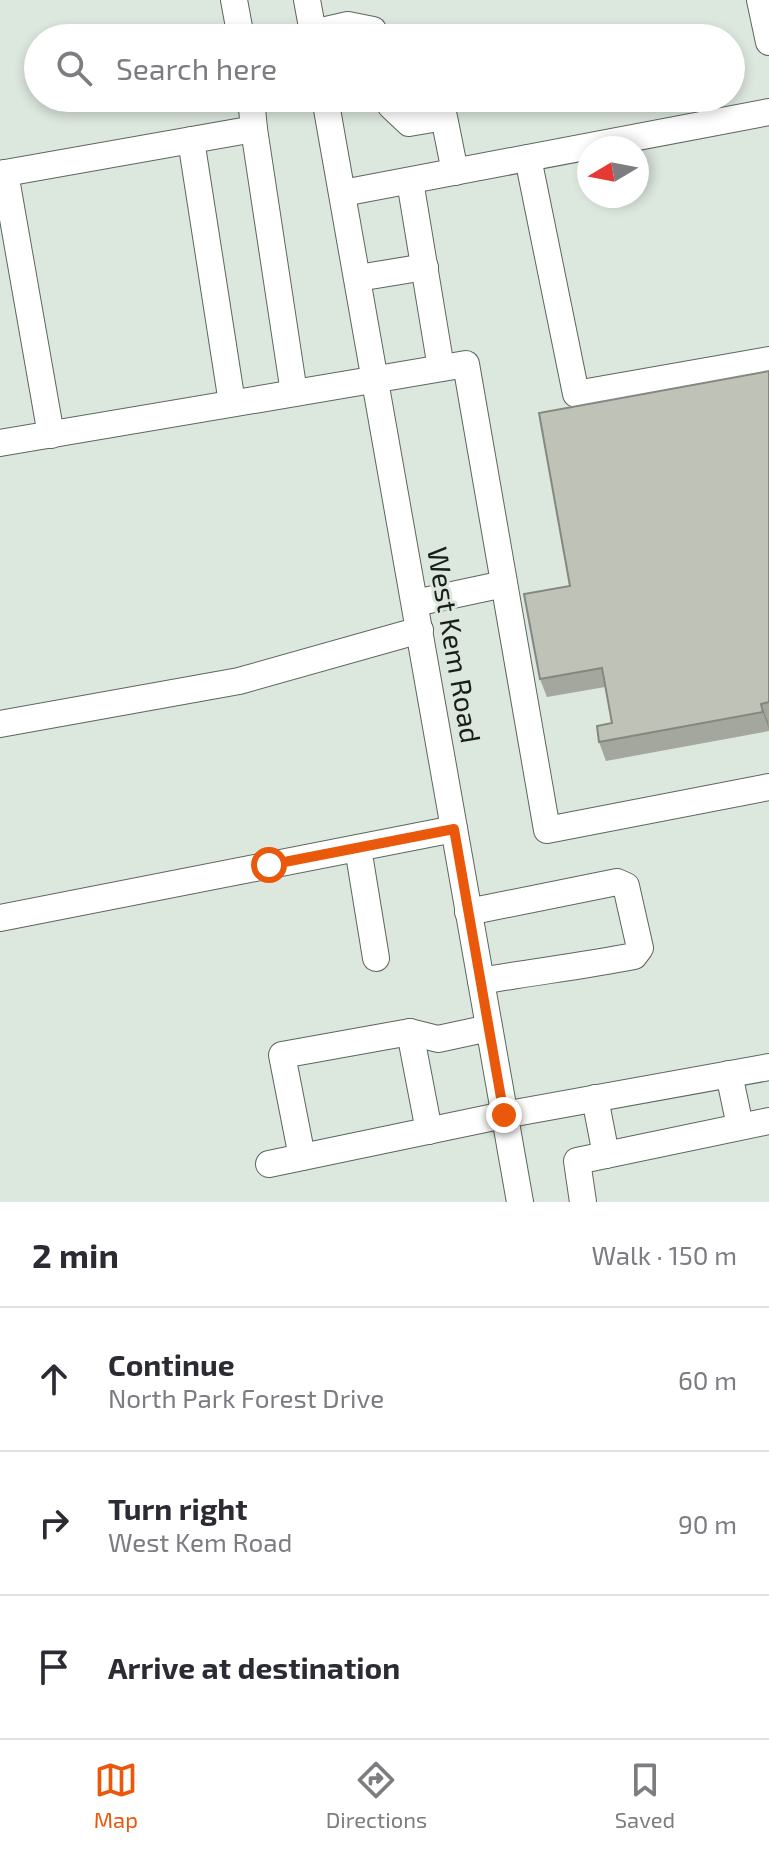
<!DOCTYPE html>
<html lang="en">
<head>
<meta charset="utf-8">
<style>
	body { margin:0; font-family:"Exo 2",sans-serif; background:#f2f2f3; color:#2b2b33 }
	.compass { position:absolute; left:577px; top:136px; width:72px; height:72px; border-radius:50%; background:#fff; box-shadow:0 4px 12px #0003; rotate:260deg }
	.stop { position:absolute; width:24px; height:24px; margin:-18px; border:6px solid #ea580c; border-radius:50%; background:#fff }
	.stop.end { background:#ea580c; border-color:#fff; box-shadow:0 2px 8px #0008 }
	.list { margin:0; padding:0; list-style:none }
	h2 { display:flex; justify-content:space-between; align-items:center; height:104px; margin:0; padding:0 32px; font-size:34px }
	h2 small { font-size:26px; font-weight:400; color:#7c7c81 }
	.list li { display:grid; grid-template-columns:52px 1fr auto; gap:24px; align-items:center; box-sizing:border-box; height:144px; padding:0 32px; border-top:2px solid #e1e1e2 }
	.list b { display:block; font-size:30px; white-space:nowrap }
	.list p { margin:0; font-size:26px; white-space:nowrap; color:#7c7c81 }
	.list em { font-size:26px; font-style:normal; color:#7c7c81 }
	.icon { flex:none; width:44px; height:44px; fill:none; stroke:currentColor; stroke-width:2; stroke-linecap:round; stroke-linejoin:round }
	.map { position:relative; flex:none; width:769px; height:1202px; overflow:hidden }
	.search { position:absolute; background:#fff; box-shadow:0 4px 12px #0003; left:24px; right:24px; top:24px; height:88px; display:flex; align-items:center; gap:20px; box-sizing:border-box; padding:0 28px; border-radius:44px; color:#7c7c81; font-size:30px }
	.sheet { height:536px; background:#fff }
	nav { display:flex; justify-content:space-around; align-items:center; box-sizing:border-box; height:112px; border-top:2px solid #e1e1e2; background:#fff; font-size:22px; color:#7c7c81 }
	nav a { display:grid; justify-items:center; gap:4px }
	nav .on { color:#ea580c }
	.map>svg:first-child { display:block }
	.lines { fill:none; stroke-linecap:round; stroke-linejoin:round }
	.minor-casing { stroke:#5c665e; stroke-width:28 }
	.minor { stroke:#fff; stroke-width:26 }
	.wall { fill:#a3a79d }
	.shaded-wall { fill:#858880 }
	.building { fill:#bec2b7; stroke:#858880; stroke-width:2 }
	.route { stroke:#ea580c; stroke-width:10 }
	.labels { text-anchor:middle; stroke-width:6; stroke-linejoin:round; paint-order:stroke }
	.street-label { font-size:28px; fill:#1a1e1b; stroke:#dce7de }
</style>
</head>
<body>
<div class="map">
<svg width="769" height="1202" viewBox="0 0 769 1202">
	<rect width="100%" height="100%" fill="#dce7de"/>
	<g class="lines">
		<defs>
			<g id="minor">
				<path d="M 234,0 L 241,38"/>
				<path d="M 307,0 L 314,38"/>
				<path d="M 760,0 L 769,42"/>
				<path d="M 313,33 L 348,25 L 373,30 L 375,38"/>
				<path d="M 325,98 L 520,1202"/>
				<path d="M 389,98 L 391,106 L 409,123 L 444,117 L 455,172"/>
				<path d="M 254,129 L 294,393"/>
				<path d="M 191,140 L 232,403"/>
				<path d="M 528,158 L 576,394 L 769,360"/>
				<path d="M 5,173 L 51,435"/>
				<path d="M 0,174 L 254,129 L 251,98"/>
				<path d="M 410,181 L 441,368"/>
				<path d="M 343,193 L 769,112"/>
				<path d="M 358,278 L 425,267"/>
				<path d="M 0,443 L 466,364 L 547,830 L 769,787"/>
				<path d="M 415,603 L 504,584"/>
				<path d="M 0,724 L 239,681 L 420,630"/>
				<path d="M 358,848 L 376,958"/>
				<path d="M 468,912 L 617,882 L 626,886 L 640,948 L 634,956 C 583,966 532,972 481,981"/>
				<path d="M 0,918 L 454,829"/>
				<path d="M 410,1032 L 429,1131"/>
				<path d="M 729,1074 L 740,1126"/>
				<path d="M 595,1098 L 606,1155"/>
				<path d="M 302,1157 L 282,1055 L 410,1032 L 438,1039 L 489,1028"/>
				<path d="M 269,1164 L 504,1115 L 769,1067"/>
				<path d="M 583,1202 L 577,1161 L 769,1121"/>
			</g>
		</defs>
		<use href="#minor" class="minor-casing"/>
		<use href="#minor" class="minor"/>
	</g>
	<path class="wall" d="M 769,371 L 769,731 L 606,761 L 599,742 L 612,723 L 605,687 L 547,697 L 540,679 L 570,586 Z"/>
	<path class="shaded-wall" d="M 761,704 L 768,722 L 769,729 L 763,712 Z"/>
	<path class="building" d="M 769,371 L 769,702 L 761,704 L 763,712 L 599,742 L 597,726 L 612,723 L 602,668 L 540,679 L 524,594 L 570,586 L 539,413 Z"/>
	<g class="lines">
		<path class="route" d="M 269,865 L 454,829 L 504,1115"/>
	</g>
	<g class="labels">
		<g class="street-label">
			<text transform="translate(454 645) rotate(80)" y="10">West Kem Road</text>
		</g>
	</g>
</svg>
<svg class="compass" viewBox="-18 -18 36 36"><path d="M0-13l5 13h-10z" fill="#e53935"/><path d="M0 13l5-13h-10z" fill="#7c7c81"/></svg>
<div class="stop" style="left:269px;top:865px"></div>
<div class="stop end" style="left:504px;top:1115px"></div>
<div class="search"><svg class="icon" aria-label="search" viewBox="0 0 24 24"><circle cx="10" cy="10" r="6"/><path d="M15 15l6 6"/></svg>Search here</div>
</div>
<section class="sheet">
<h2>2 min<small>Walk · 150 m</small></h2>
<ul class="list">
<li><svg class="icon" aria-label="ahead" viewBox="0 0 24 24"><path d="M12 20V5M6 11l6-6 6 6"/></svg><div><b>Continue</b><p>North Park Forest Drive</p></div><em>60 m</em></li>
<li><svg class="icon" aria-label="right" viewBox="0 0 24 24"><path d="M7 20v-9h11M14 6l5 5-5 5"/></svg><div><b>Turn right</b><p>West Kem Road</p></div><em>90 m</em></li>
<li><svg class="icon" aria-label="arrive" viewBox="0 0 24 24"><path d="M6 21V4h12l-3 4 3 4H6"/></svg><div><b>Arrive at destination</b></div></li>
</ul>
</section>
<nav>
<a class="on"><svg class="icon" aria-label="map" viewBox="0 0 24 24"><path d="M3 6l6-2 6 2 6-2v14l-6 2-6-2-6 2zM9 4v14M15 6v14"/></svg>Map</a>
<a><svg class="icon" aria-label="directions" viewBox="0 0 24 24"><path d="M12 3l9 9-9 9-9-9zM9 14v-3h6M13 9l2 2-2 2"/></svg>Directions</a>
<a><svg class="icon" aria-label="saved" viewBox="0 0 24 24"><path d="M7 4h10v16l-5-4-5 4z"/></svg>Saved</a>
</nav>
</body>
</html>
